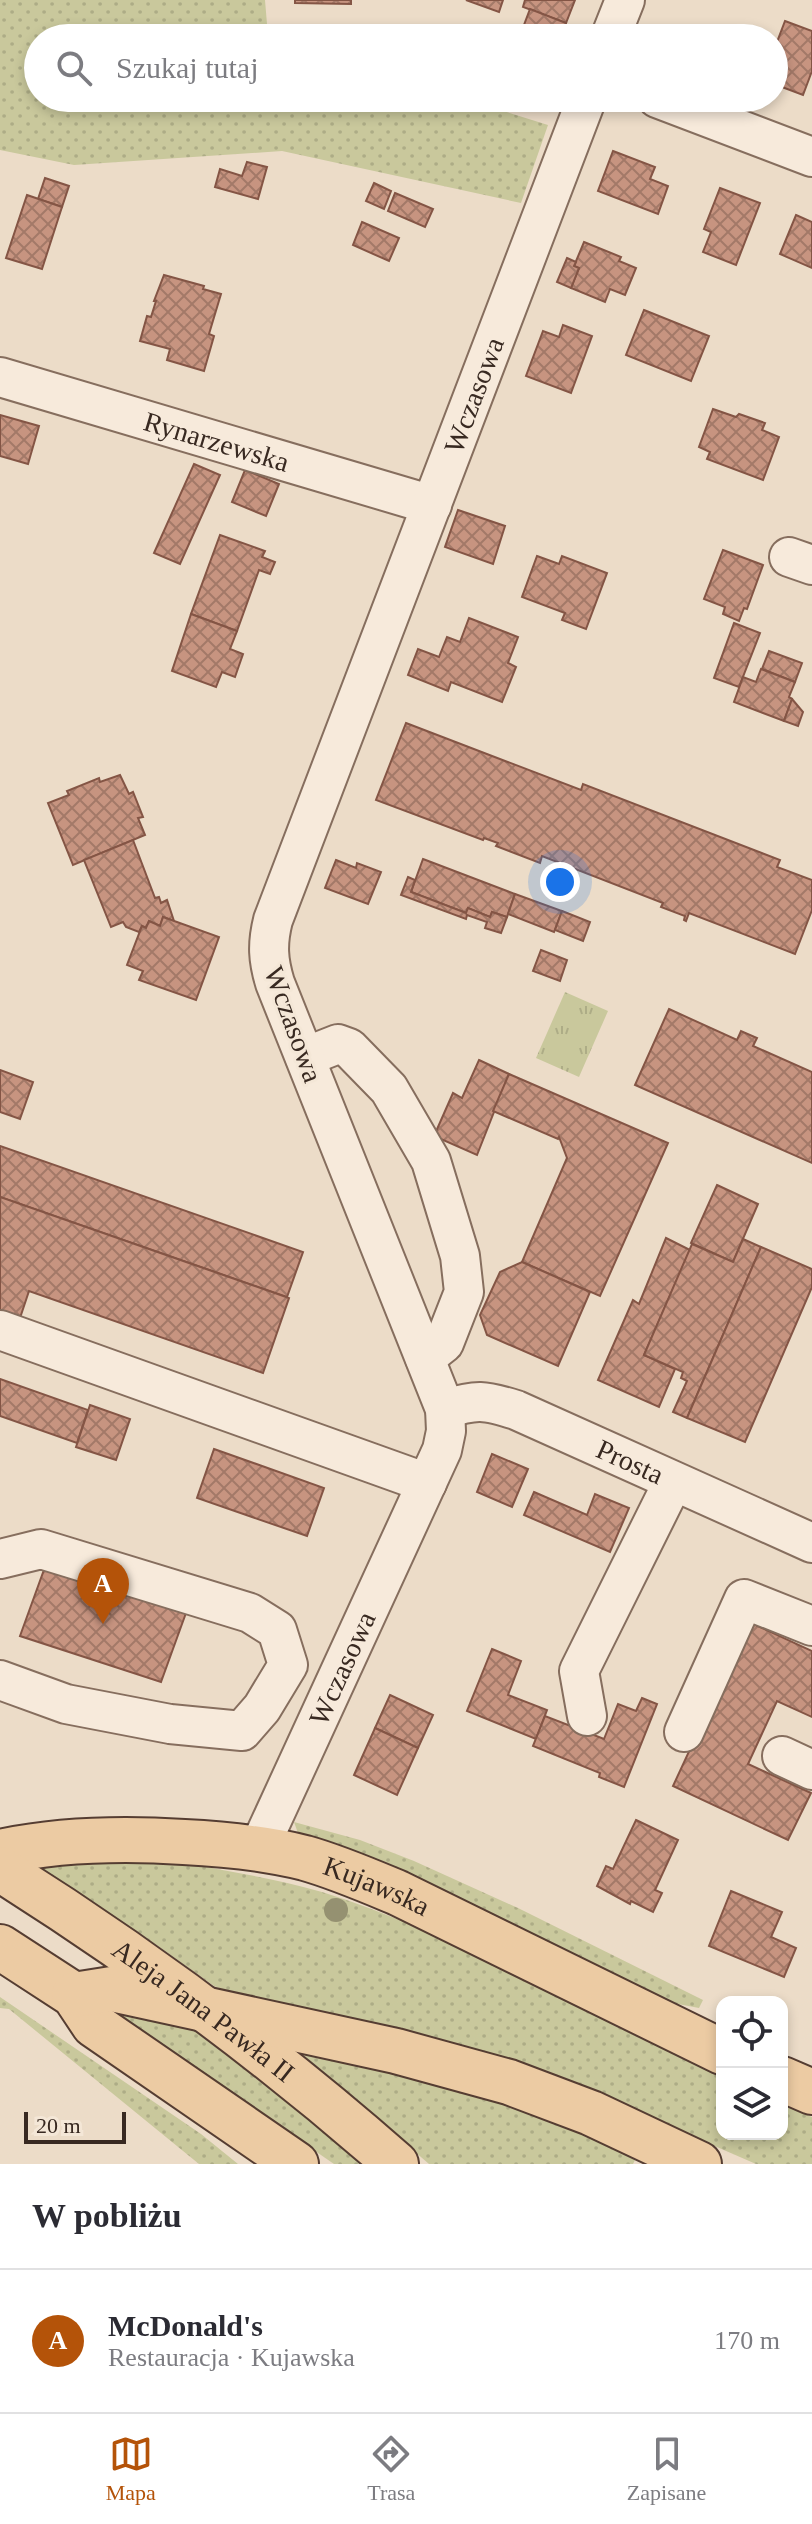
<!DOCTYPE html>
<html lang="pl">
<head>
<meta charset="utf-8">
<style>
	body { margin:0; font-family:"Times New Roman",serif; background:#f7f7f7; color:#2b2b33 }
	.controls { position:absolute; right:24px; bottom:24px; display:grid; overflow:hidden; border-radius:16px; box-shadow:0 4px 12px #0003 }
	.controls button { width:72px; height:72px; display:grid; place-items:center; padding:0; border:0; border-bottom:2px solid #e1e1e2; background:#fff; color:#2b2b33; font:40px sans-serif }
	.scale { position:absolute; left:24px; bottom:20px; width:102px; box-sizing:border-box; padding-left:8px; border:4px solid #382921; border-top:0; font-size:22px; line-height:28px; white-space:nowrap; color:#382921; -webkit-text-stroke:6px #f4e7d7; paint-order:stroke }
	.you { position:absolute; left:560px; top:882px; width:28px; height:28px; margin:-20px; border:6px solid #fff; border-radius:50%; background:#1a73e8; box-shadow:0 0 0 12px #1a73e833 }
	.badge { display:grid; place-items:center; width:52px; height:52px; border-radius:50%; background:#b45309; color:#fff; font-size:26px; font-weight:700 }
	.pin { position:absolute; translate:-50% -66px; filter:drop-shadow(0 2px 4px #0008) }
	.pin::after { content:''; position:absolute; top:42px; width:28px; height:24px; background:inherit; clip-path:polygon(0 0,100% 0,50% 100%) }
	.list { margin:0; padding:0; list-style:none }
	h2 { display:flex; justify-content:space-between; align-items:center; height:104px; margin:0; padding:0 32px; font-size:34px }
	h2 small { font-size:26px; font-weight:400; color:#7c7c81 }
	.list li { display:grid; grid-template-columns:52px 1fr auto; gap:24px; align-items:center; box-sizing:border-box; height:144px; padding:0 32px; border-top:2px solid #e1e1e2 }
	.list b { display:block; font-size:30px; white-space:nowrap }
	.list p { margin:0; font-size:26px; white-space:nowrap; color:#7c7c81 }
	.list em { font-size:26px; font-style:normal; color:#7c7c81 }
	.icon { flex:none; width:44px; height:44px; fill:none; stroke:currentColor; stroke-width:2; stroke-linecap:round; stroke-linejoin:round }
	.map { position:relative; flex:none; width:812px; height:2164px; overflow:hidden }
	.search { position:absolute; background:#fff; box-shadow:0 4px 12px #0003; left:24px; right:24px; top:24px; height:88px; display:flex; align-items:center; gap:20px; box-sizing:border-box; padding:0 28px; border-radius:44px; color:#7c7c81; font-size:30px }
	.sheet { height:248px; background:#fff }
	nav { display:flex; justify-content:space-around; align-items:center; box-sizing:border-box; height:112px; border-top:2px solid #e1e1e2; background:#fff; font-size:22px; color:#7c7c81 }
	nav a { display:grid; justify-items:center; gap:4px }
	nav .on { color:#b45309 }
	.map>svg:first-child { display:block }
	.grass { fill:url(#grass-dots) }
	.park { fill:url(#park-tufts) }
	.building { fill:url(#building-cross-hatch); stroke:#845545; stroke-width:2 }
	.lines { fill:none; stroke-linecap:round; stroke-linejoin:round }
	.minor-casing { stroke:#866e5e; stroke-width:42 }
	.major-casing { stroke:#553d32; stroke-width:48 }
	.minor { stroke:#f7eadb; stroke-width:38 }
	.major { stroke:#eccba3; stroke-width:44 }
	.tree { fill:#959171 }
	.labels { text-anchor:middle; stroke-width:6; stroke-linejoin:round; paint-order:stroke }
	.street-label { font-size:28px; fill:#382921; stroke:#f4e7d7 }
</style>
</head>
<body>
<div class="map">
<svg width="812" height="2164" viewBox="0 0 812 2164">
	<defs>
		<pattern id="grass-dots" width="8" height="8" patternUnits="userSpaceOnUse" patternTransform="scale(2)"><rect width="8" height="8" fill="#c9c89c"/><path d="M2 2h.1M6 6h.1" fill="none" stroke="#adac86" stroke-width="1.8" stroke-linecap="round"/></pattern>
		<pattern id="park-tufts" width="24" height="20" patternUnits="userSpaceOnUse" patternTransform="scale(2)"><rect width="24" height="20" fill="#c9c89c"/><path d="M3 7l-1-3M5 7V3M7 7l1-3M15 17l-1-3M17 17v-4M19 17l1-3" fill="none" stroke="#adac86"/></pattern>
		<pattern id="building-cross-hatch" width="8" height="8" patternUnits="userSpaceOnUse" patternTransform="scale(2)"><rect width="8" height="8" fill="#c79480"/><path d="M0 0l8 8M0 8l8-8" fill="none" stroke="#a37968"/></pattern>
	</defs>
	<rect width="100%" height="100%" fill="#ecdcc8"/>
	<g class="grass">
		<path d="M 0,0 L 265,0 L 268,36 L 273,38 L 38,38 L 38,98 L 462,98 L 548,125 L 521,203 L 282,151 L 74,165 L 0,150 Z"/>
		<path d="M 294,1822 L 360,1840 L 414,1861 L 518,1908 L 703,2000 L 699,2008 L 662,2001 L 300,1839 Z"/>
		<path d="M 165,1859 C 217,1870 271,1877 322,1892 C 422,1923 520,1976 614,2021 L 613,2025 L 722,2077 L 722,2134 L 782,2134 L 782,2104 L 812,2117 L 812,2164 L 756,2164 L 549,2074 L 501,2057 L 387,2027 L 228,1991 L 214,1986 L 158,1946 L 30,1865 Z"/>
		<path d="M 0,1997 L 201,2134 L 238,2164 L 199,2164 L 9,2009 L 0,2008 Z"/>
		<path d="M 120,2012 L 196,2030 L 363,2164 L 334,2164 L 119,2016 Z"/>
		<path d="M 301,2053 C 416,2076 530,2106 636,2158 L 633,2164 L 429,2164 Z"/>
	</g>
	<path class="park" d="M 565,992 L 608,1011 L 579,1077 L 536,1058 Z"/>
	<g class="building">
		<path d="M 295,0 L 351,0 L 351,4 L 295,3 Z"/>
		<path d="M 466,0 L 503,0 L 499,12 Z"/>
		<path d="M 525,0 L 575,0 L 566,23 L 523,7 Z"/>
		<path d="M 530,9 L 566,23 L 560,38 L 524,25 Z"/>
		<path d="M 785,21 L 812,31 L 812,71 L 803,95 L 774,84 L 774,50 Z"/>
		<path d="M 613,151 L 655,167 L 650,179 L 668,186 L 658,214 L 598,191 Z"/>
		<path d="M 247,162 L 267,167 L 258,199 L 215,187 L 220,169 L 242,176 Z"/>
		<path d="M 45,178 L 69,186 L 62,207 L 38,199 Z"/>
		<path d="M 374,183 L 391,191 L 384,209 L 366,201 Z"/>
		<path d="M 720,188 L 760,203 L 736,265 L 703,252 L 711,232 L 704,229 Z"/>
		<path d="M 395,193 L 433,209 L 425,227 L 388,211 Z"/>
		<path d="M 27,195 L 62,207 L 42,269 L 6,258 Z"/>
		<path d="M 796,215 L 812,222 L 812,268 L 780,254 Z"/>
		<path d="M 362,222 L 399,238 L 389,261 L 353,245 Z"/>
		<path d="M 584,242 L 621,257 L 619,261 L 636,268 L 625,295 L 610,289 L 605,302 L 571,288 L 579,268 L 574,266 Z"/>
		<path d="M 567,258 L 576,262 L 574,266 L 579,268 L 571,288 L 557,282 Z"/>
		<path d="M 164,275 L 204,286 L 203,289 L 221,294 L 209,334 L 214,336 L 204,371 L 167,360 L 170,349 L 140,341 L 147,316 L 151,317 L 156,301 L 154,301 Z"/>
		<path d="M 644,310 L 709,336 L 691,381 L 626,355 Z"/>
		<path d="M 563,325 L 592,336 L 571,393 L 526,376 L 543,331 L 559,337 Z"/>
		<path d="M 713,409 L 736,417 L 739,414 L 765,423 L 762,430 L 779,437 L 763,480 L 707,459 L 710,452 L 699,447 Z"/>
		<path d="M 0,415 L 39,426 L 28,464 L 0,456 Z"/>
		<path d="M 194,464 L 220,475 L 180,564 L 154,553 Z"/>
		<path d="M 245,470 L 279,484 L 266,516 L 232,502 Z"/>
		<path d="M 458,510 L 505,526 L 493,564 L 445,547 Z"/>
		<path d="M 220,535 L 265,551 L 262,557 L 275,562 L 270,574 L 259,570 L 237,631 L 191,614 Z"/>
		<path d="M 723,550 L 763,565 L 747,609 L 744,608 L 739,621 L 723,614 L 725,607 L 704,599 Z"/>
		<path d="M 537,556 L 559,564 L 562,556 L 607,573 L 586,629 L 562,620 L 565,613 L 522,597 Z"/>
		<path d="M 191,614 L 237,631 L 230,649 L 243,654 L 235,677 L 222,672 L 216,687 L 172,671 Z"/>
		<path d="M 469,618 L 518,637 L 508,663 L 516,667 L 502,702 L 451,682 L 448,691 L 408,675 L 418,649 L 439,657 L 447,637 L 460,642 Z"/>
		<path d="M 734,623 L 760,633 L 739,687 L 714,678 Z"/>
		<path d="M 769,651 L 802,663 L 795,682 L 762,669 Z"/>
		<path d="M 761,669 L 795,682 L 789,697 L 792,699 L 784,721 L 734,702 L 743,677 L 756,682 Z"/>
		<path d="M 792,699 L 803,712 L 798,726 L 784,721 Z"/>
		<path d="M 406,723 L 581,790 L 583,784 L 780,860 L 777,867 L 812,880 L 812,910 L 795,954 L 689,913 L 686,921 L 684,920 L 685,916 L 661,907 L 663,903 L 542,856 L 540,863 L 496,846 L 498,843 L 484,838 L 483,840 L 376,800 Z"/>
		<path d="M 120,775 L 129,794 L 133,792 L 143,817 L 138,818 L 145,835 L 73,865 L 48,803 L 69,795 L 67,791 L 99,778 L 100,782 Z"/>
		<path d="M 133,840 L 155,898 L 159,897 L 161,903 L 167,900 L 174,921 L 163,917 L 160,926 L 149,921 L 146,928 L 142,926 L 139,932 L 126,927 L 123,922 L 111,927 L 84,860 Z"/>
		<path d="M 423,859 L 515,894 L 507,917 L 492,912 L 490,917 L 468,908 L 466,913 L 411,892 Z"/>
		<path d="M 336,860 L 356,868 L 357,863 L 381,872 L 368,904 L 325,888 Z"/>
		<path d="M 408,877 L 415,880 L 411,892 L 466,913 L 468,908 L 490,917 L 492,912 L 507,917 L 501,933 L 485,928 L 487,922 L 467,915 L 466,919 L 401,895 Z"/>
		<path d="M 515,894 L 562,911 L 554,932 L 508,914 Z"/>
		<path d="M 562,911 L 590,922 L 583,941 L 555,930 Z"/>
		<path d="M 163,917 L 219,937 L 196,1000 L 139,980 L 143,971 L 127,965 L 142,926 L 146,928 L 149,921 L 160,926 Z"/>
		<path d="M 541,950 L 567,960 L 560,981 L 533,971 Z"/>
		<path d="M 669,1009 L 737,1040 L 741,1031 L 757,1038 L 753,1046 L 812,1072 L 812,1163 L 635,1085 Z"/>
		<path d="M 479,1060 L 509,1074 L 477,1155 L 434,1136 L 453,1093 L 462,1098 Z"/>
		<path d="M 0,1070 L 33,1082 L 20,1119 L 0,1112 Z"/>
		<path d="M 509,1074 L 668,1143 L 600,1296 L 522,1262 L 567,1158 L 559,1137 L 558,1139 L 493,1111 Z"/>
		<path d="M 0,1146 L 303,1252 L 287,1297 L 0,1197 Z"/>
		<path d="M 717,1185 L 758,1204 L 733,1262 L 691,1243 Z"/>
		<path d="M 0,1197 L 289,1298 L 263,1373 L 29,1291 L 18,1324 L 0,1318 Z"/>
		<path d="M 666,1238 L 690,1250 L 644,1355 L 675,1369 L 659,1407 L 598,1380 L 633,1300 L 639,1304 Z"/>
		<path d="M 743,1239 L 761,1247 L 687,1418 L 673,1412 L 687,1381 L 681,1378 L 683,1372 L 644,1355 L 692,1244 L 733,1262 Z"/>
		<path d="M 761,1247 L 812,1269 L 812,1287 L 745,1442 L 687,1418 Z"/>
		<path d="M 522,1262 L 590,1292 L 558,1366 L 487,1335 L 480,1315 L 500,1272 Z"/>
		<path d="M 0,1379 L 88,1410 L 77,1443 L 0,1416 Z"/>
		<path d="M 90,1405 L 130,1419 L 116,1460 L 76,1447 Z"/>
		<path d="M 214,1449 L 324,1488 L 307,1536 L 197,1498 Z"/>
		<path d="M 492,1454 L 528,1469 L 512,1507 L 477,1492 Z"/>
		<path d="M 534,1492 L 587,1515 L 595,1494 L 629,1508 L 610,1552 L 524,1515 Z"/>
		<path d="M 45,1567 L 186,1613 L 161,1682 L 20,1636 Z"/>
		<path d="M 749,1622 L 812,1651 L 812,1717 L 777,1701 L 748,1764 L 811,1793 L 788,1840 L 673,1786 Z"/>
		<path d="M 492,1649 L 521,1661 L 508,1695 L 547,1710 L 536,1739 L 467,1711 Z"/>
		<path d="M 390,1695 L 433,1715 L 418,1748 L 375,1728 Z"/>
		<path d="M 642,1698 L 657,1704 L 624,1787 L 599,1777 L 600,1773 L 533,1746 L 545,1716 L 604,1739 L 618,1704 L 636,1711 Z"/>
		<path d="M 375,1728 L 418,1748 L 397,1795 L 354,1775 Z"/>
		<path d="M 636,1820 L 678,1840 L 655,1890 L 662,1893 L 653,1912 L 631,1901 L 630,1904 L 597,1886 L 606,1866 L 613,1869 Z"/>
		<path d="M 731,1891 L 782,1912 L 771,1937 L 796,1948 L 784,1977 L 709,1946 Z"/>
	</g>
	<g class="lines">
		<defs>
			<g id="minor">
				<path d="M 610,38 L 625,0"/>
				<path d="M 657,98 L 812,157"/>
				<path id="s1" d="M 0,377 L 432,505"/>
				<path d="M 789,557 L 812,565"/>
				<path d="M 305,1057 L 338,1044 L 349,1048 L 389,1089 L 431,1161 L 460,1256 L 464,1292 L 444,1343 L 425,1358"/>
				<path d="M 0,1330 L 427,1483"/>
				<path id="s2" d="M 445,1409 C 477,1399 484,1400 516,1410 L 812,1543"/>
				<path d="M 0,1559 L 41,1549 L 250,1613 L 277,1630 L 288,1665 L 262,1708 L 242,1731 L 170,1724 L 66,1704 L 0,1680"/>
				<path d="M 587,1716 L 579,1671 L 673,1482"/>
				<path d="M 684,1732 L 744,1599 L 812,1626"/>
				<path d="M 782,1756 L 812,1770"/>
				<path id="s3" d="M 259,1848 L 442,1450 L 446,1431 L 445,1409 L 275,983 C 268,960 267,944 273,920 L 587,98"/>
			</g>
			<g id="major">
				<path id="s4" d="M 0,1852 C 61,1839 121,1838 184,1842 C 225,1844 265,1848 305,1858 C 337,1867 367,1880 398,1893 L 722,2052"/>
				<path id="s5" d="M 0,1869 C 140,1957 272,2055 396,2164"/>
				<path d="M 0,1947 L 74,1995 L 94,2025 L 296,2164"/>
				<path d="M 74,1995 L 112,1989 L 396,2051 L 509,2082 L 591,2113 L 699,2164"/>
				<path d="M 782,2079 L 812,2092"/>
			</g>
		</defs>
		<use href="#minor" class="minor-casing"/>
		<use href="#major" class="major-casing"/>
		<use href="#minor" class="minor"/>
		<use href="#major" class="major"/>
	</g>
	<circle class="tree" cx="336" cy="1910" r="12"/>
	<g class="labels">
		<g class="street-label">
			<text dy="10" stroke="none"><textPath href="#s3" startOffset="1564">Wczasowa</textPath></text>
			<text dy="10" stroke="none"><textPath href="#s1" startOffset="226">Rynarzewska</textPath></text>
			<text transform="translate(294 1024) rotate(70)" y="10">Wczasowa</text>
			<text dy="10" stroke="none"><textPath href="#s2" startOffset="198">Prosta</textPath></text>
			<text dy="10" stroke="none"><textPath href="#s3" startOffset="198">Wczasowa</textPath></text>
			<text dy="10" stroke="none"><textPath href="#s4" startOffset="384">Kujawska</textPath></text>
			<text dy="10" stroke="none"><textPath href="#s5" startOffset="248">Aleja Jana Pawła II</textPath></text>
		</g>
	</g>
</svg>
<div class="controls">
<button><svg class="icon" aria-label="locate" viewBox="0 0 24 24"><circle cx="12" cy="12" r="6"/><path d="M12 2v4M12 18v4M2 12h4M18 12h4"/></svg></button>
<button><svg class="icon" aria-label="layers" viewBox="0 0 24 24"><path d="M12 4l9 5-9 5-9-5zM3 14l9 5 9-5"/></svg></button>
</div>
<div class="scale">20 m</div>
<div class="you"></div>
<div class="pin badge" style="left:103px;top:1624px">A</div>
<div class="search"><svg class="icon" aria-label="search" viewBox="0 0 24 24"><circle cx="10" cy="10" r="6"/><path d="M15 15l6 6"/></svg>Szukaj tutaj</div>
</div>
<section class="sheet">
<h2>W pobliżu<small></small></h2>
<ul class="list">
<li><span class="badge">A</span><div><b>McDonald's</b><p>Restauracja · Kujawska</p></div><em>170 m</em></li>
</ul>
</section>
<nav>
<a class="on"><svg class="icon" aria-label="map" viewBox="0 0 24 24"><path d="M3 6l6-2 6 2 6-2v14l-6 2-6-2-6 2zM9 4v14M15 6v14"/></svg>Mapa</a>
<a><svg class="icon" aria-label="directions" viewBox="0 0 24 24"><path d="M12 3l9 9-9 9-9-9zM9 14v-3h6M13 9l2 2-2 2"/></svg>Trasa</a>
<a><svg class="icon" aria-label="saved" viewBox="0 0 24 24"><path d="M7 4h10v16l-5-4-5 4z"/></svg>Zapisane</a>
</nav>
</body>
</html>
